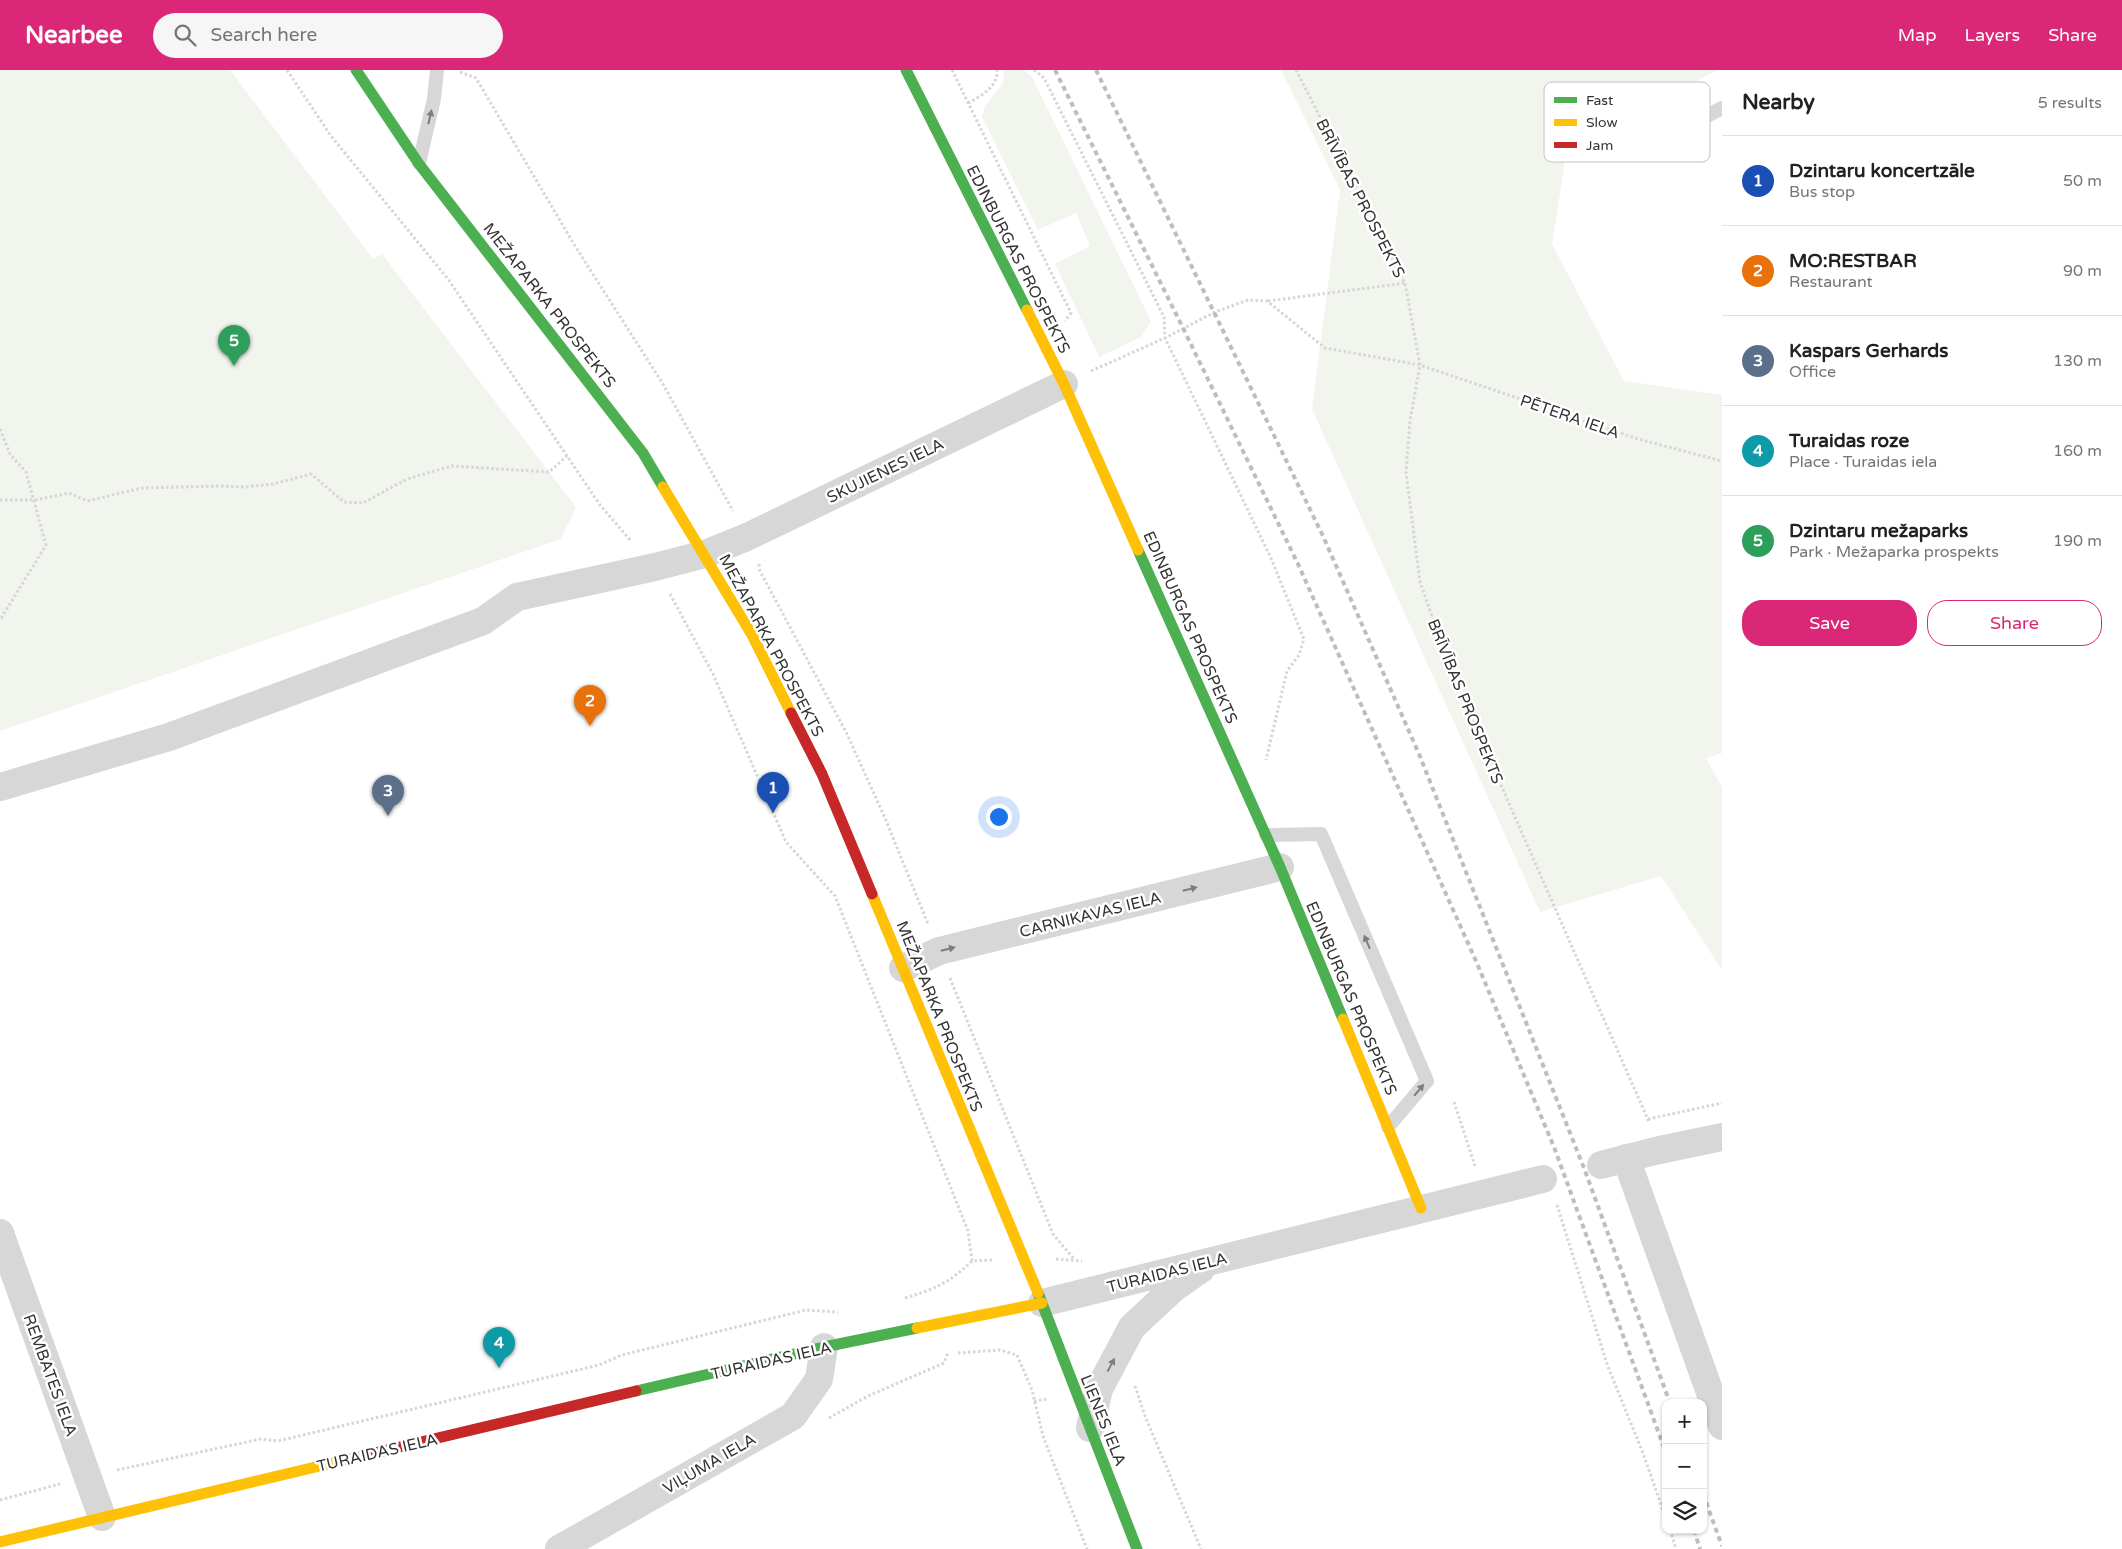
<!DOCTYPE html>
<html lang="en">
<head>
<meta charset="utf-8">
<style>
	body { margin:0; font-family:"Varela Round",sans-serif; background:#f6f6f6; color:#202124 }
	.controls { position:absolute; right:15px; bottom:15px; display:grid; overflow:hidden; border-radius:10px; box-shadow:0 1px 4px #0004 }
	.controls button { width:45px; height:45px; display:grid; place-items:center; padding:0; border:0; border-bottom:1px solid #e0e0e0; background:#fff; color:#202124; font:25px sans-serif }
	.you { position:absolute; left:998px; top:746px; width:18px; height:18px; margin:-12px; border:4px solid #fff; border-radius:50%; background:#1a73e8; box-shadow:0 0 0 8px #1a73e833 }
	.badge { display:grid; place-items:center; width:32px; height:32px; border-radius:50%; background:#db2777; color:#fff; font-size:16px; font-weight:700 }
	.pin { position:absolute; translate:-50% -41px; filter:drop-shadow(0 1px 2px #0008) }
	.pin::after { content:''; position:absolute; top:26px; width:18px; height:15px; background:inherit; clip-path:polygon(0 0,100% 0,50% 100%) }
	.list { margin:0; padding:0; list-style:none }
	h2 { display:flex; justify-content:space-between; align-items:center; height:65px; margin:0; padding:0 20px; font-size:21px }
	h2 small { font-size:16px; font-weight:400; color:#757577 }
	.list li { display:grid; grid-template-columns:32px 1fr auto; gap:15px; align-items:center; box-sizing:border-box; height:90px; padding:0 20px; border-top:1px solid #e0e0e0 }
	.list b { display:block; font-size:19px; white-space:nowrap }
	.list p { margin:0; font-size:16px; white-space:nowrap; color:#757577 }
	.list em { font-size:16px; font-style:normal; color:#757577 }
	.actions { display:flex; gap:10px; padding:15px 20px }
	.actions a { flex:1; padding:11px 0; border:1px solid #db2777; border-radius:20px; text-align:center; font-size:18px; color:#db2777 }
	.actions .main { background:#db2777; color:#fff }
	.icon { flex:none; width:28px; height:28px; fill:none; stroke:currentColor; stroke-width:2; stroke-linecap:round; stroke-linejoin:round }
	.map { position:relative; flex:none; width:1722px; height:1479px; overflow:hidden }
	header { display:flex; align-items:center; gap:30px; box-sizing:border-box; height:70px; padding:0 25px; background:#db2777; color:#fff }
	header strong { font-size:24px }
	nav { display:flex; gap:28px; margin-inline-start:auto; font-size:18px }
	.search { width:350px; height:45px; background:#f6f6f6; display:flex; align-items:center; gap:12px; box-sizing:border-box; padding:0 18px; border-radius:28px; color:#757577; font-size:19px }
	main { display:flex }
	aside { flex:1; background:#fff }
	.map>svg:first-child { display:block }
	.green { fill:#f1f5ed }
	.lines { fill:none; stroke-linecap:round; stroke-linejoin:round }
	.path { stroke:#d6d6d6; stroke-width:3; stroke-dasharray:2.5 2.5; stroke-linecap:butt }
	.lane { stroke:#d7d7d7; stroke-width:14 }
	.street { stroke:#d7d7d7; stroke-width:28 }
	.fast { stroke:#4caf50; stroke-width:11 }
	.slow { stroke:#ffc107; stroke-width:11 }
	.jam { stroke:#c62828; stroke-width:11 }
	.rail { stroke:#bebebe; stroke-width:4; stroke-dasharray:5 4; stroke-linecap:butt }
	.oneway { fill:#7d7d7d }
	.labels { text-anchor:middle; stroke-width:5; stroke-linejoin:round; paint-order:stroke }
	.street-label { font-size:16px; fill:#333; stroke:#fff }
	.key { fill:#fff; stroke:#c2c2c2; stroke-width:1 }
	.key-label { font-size:14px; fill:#333 }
</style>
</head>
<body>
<header>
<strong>Nearbee</strong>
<div class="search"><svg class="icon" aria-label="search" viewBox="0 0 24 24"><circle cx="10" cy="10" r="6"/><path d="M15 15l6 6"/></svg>Search here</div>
<nav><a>Map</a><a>Layers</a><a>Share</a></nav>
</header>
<main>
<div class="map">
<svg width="1722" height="1479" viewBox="0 0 1722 1479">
	<rect width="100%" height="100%" fill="#fff"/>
	<g class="green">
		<path d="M 0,0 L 230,0 L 373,189 L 382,184 L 576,437 L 561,469 L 0,661 Z"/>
		<path d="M 1004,0 L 1024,0 L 1032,7 L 1151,251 L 1141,267 L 1099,287 L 1055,194 L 1090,176 L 1076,143 L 1038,160 L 982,47 L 985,36 L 1003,13 Z"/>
		<path d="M 1281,0 L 1718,0 L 1567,78 L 1552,174 L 1624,311 L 1722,325 L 1722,683 L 1706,688 L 1722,717 L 1722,900 L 1661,806 L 1540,842 L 1312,339 L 1340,120 Z"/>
	</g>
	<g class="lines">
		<g class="path">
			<path d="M 287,0 L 331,66 L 448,209 L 600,435 L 631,471"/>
			<path d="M 952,0 L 1071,243 L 1065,251"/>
			<path d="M 1034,0 L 1044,8 L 1164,247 L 1165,268 L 1270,486 L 1304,569 L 1299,585 L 1287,601 L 1266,690"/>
			<path d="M 1296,0 L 1405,213 L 1420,295 L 1410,351 L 1406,402 L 1420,512 L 1453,606 L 1649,1052"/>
			<path d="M 460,2 L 476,8 L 575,176 L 663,314 L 733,441"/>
			<path d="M 968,33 C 981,26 998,17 997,0"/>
			<path d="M 1268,231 L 1405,213"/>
			<path d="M 1091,301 L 1165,268 L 1215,242 L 1248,230 L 1267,231 L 1325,278 L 1420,295 L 1638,369 L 1722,391"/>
			<path d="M 0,359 L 10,384 L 26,402 L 46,475 L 0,550"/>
			<path d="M 0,430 L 35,430 L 69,423 L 87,431 L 142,418 L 221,416 L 245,417 L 273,414 L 311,404 L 344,432 L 363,433 L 407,409 L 452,396 L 549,402 L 567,386"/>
			<path d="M 759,494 L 760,501 L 847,664 L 885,748 L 928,854"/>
			<path d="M 670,524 L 713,604 L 786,772 L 835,826 L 968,1161 L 972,1191"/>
			<path d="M 950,908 L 1053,1164 L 1074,1189"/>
			<path d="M 1454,1032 L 1475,1096"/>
			<path d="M 1648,1049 L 1722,1033"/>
			<path d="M 1557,1135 L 1608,1297 L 1643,1383 L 1666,1449"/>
			<path d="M 1056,1189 L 1082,1191"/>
			<path d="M 905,1228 C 935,1219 949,1213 972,1191 L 992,1190"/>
			<path d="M 958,1283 L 1000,1280 L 1017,1285 L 1032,1320 L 1043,1366 L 1087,1479"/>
			<path d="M 1135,1316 L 1145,1346 L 1201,1479"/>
			<path d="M 1034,1331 L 1047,1329"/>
			<path d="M 829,1348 L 868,1326 L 944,1293 L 948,1283"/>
			<path d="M 117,1400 L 261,1369 L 278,1371 L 599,1295 L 622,1285 L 806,1240 L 838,1242"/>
			<path d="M 0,1430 L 60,1414"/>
			<path d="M 1670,1460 L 1676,1479"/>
		</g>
		<g class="lane">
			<path d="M 1672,65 L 1722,38"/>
			<path d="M 419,93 L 434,29 L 437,0"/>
			<path d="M 1266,765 L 1321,764 L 1427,1011 L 1388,1057"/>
		</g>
		<g class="street">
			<path d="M 0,717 L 169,667 L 483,551 L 517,527 L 655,497 L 705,484 L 747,467 L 1064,314"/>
			<path d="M 903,898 L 939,881 L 1280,797"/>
			<path d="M 1626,1088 L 1722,1356"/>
			<path d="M 1601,1095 L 1655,1081 L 1722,1067"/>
			<path d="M 0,1163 L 102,1447"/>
			<path d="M 1042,1233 L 1543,1109"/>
			<path d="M 1090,1358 L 1099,1319 L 1132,1257 L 1174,1218 L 1201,1199"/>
			<path d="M 559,1479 L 793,1346 L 819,1309 L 824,1277"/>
		</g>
		<g class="fast">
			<path d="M 356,0 L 419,94 L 643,383 L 663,417"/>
			<path d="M 906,0 L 1027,240"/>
			<path d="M 1138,480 L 1280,797 L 1343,949"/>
			<path d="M 1038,1223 L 1137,1479"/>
			<path d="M 636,1321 L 824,1277 L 917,1258"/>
		</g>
		<g class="slow">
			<path d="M 1027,240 L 1064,314 L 1138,480"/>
			<path d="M 663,417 L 752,565 L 791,643"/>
			<path d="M 872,824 L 1038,1223"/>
			<path d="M 1343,949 L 1421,1138"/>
			<path d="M 917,1258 L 1042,1233"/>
			<path d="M 0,1472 L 366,1385"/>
		</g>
		<g class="jam">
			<path d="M 791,643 L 822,704 L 872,824"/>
			<path d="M 366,1385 L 636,1321"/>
		</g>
		<g class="rail">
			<path d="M 1055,0 L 1183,258 L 1298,494 L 1476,891 L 1554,1077 L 1666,1383"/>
			<path d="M 1096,0 L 1323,466 L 1419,684 L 1584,1098 L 1670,1333"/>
			<path d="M 1703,1424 L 1722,1476"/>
			<path d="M 1694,1460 L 1700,1479"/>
		</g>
	</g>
	<defs><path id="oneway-solid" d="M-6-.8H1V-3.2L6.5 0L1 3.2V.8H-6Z" transform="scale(1.25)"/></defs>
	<g class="oneway">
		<use href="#oneway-solid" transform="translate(430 47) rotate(-77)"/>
		<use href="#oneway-solid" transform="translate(1190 819) rotate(-14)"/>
		<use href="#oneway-solid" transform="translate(1367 872) rotate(-113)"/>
		<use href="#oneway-solid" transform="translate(948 879) rotate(-14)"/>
		<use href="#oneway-solid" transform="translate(1419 1020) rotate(-50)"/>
		<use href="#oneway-solid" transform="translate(1111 1295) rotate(-62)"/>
	</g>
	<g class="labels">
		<g class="street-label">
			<text transform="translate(1361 128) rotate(63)" y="6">BRĪVĪBAS PROSPEKTS</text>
			<text transform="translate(1019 189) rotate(63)" y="6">EDINBURGAS PROSPEKTS</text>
			<text transform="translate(550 235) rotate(52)" y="6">MEŽAPARKA PROSPEKTS</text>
			<text transform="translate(1570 346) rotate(19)" y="6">PĒTERA IELA</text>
			<text transform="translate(885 400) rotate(-26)" y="6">SKUJIENES IELA</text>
			<text transform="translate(1191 557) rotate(66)" y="6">EDINBURGAS PROSPEKTS</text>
			<text transform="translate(772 575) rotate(62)" y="6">MEŽAPARKA PROSPEKTS</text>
			<text transform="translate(1466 631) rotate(68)" y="6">BRĪVĪBAS PROSPEKTS</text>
			<text transform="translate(1090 844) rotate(-14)" y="6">CARNIKAVAS IELA</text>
			<text transform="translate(1352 928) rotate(67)" y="6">EDINBURGAS PROSPEKTS</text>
			<text transform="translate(940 946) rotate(68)" y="6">MEŽAPARKA PROSPEKTS</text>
			<text transform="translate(1167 1202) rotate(-14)" y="6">TURAIDAS IELA</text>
			<text transform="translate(771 1290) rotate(-13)" y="6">TURAIDAS IELA</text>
			<text transform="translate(51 1305) rotate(70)" y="6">REMBATES IELA</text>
			<text transform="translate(1104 1350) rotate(68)" y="6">LIENES IELA</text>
			<text transform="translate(377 1382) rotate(-13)" y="6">TURAIDAS IELA</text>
			<text transform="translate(709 1393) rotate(-30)" y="6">VIĻUMA IELA</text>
		</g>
	</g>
	<rect x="1544" y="12" width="166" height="80" rx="8" class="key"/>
	<rect x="1554" y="27" width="23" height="6" fill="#4caf50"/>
	<rect x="1554" y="49" width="23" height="7" fill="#ffc107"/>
	<rect x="1554" y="72" width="23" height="6" fill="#c62828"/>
	<g class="key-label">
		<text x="1586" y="35">Fast</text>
		<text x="1586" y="57">Slow</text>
		<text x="1586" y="80">Jam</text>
	</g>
</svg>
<div class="controls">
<button>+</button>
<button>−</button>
<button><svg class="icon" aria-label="layers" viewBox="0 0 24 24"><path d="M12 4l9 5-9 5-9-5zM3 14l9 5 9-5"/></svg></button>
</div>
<div class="you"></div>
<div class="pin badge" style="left:773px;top:743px;background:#1a4fb4">1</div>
<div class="pin badge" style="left:590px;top:656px;background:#e8710a">2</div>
<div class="pin badge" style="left:388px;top:746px;background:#5c6f8a">3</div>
<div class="pin badge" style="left:499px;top:1298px;background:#0f9aa8">4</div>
<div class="pin badge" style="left:234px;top:296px;background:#2e9e5b">5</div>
</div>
<aside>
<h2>Nearby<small>5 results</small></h2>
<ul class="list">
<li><span class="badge" style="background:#1a4fb4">1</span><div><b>Dzintaru koncertzāle</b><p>Bus stop</p></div><em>50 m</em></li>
<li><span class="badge" style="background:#e8710a">2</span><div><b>MO:RESTBAR</b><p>Restaurant</p></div><em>90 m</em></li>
<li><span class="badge" style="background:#5c6f8a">3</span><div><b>Kaspars Gerhards</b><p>Office</p></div><em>130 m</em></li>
<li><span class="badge" style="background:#0f9aa8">4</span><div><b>Turaidas roze</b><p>Place · Turaidas iela</p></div><em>160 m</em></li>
<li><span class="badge" style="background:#2e9e5b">5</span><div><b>Dzintaru mežaparks</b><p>Park · Mežaparka prospekts</p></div><em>190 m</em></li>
</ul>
<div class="actions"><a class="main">Save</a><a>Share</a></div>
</aside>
</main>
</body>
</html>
